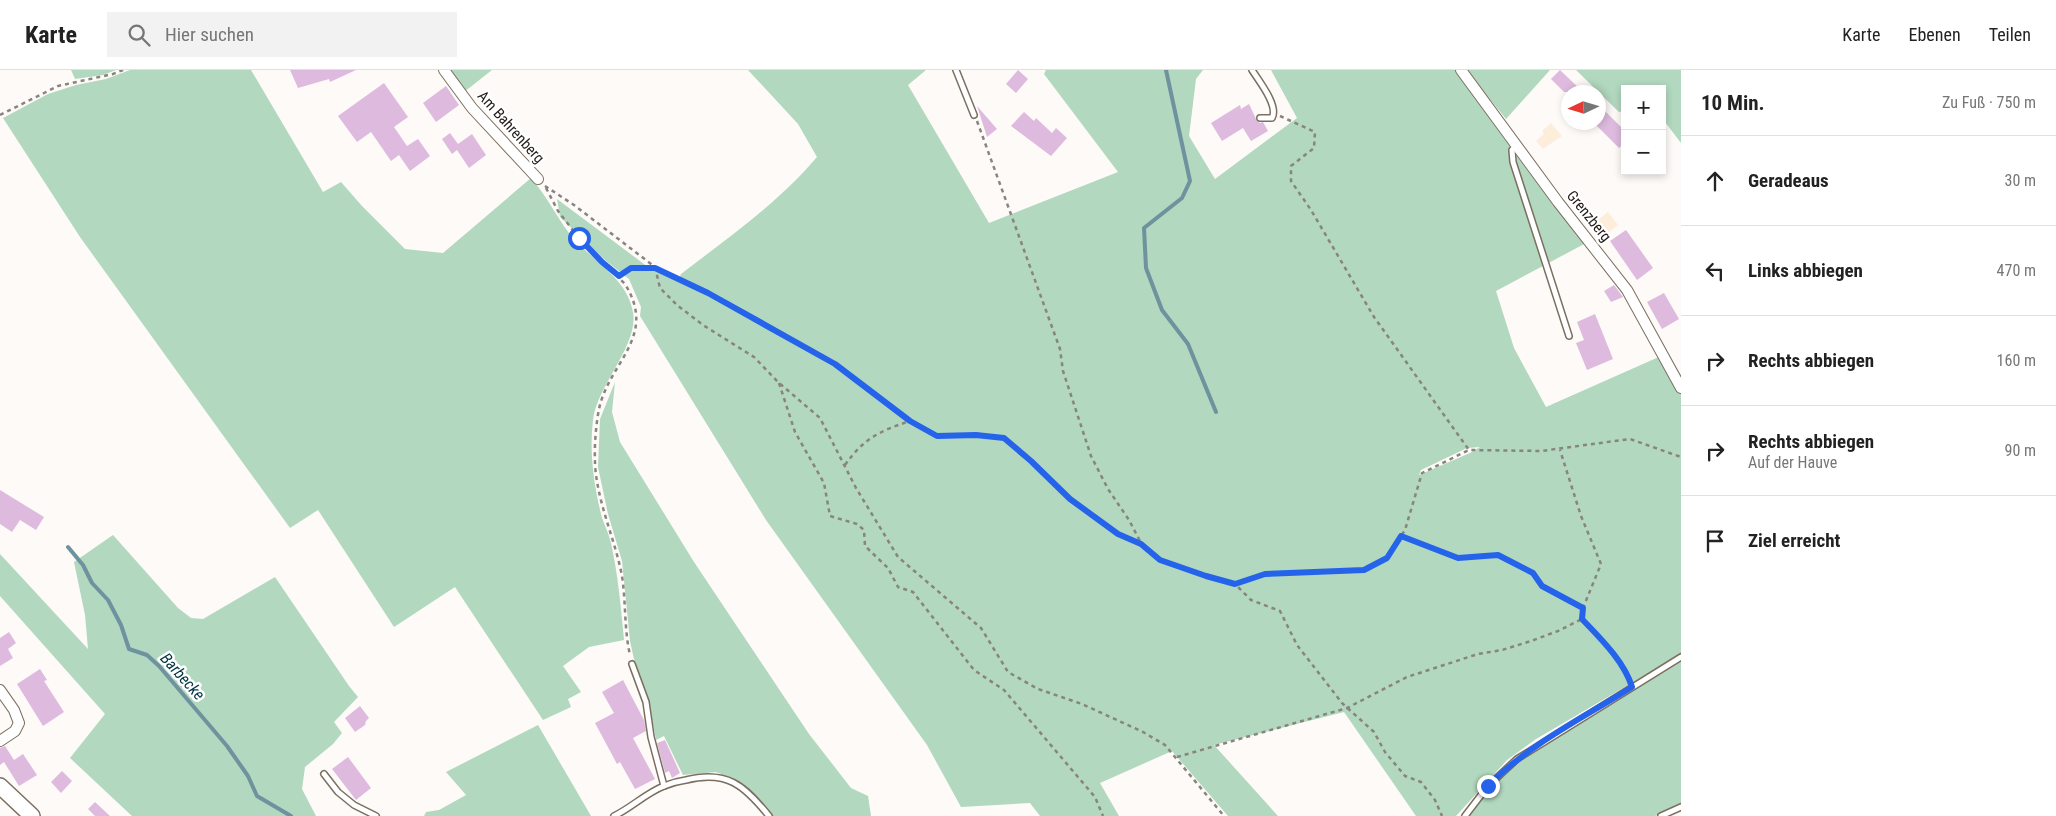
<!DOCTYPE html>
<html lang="de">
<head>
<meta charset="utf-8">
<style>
	body { margin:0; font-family:"Roboto Condensed",sans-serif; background:#f2f2f2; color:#222 }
	.controls { position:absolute; right:15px; top:15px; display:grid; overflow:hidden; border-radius:0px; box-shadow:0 2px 8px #0003 }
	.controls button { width:45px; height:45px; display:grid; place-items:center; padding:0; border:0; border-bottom:1px solid #e0e0e0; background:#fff; color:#222; font:25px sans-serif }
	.compass { position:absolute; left:1561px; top:15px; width:45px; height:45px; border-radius:50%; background:#fff; box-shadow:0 2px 8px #0003; rotate:266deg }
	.stop { position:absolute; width:15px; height:15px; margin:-11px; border:4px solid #2563eb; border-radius:50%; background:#fff }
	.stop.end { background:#2563eb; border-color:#fff; box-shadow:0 1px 5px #0008 }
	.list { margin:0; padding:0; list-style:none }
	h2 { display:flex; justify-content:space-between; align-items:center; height:65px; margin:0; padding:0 20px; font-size:21px }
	h2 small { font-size:16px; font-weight:400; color:#767676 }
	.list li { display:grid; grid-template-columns:32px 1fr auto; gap:15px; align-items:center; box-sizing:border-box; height:90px; padding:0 20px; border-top:1px solid #e0e0e0 }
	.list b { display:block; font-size:19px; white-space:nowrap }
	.list p { margin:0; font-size:16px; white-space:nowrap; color:#767676 }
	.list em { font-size:16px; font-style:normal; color:#767676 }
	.icon { flex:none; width:28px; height:28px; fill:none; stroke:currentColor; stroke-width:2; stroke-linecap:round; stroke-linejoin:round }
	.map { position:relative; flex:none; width:1681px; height:746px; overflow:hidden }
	header { display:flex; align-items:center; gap:30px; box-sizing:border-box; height:70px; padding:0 25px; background:#fff; border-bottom:1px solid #e0e0e0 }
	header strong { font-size:24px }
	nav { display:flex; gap:28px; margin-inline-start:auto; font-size:18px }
	.search { width:350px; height:45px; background:#f2f2f2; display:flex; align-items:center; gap:12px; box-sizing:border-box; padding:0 18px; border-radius:0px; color:#767676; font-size:19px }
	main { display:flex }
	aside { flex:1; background:#fff }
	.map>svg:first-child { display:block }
	.built { fill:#fdeddb }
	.green { fill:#b2d8bf; fill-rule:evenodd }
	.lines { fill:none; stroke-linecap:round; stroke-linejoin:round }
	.stream { stroke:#6e939e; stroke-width:4 }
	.building { fill:#debbde }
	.lane-casing { stroke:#7c6f60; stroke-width:8 }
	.street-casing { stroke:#7c6f60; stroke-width:12 }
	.secondary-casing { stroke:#7c6f60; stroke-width:18 }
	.path { stroke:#88847f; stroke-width:2.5; stroke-dasharray:4 4; stroke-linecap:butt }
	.lane { stroke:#fff; stroke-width:5 }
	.street { stroke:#fff; stroke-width:10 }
	.secondary { stroke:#fff; stroke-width:15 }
	.route { stroke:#2563eb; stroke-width:6 }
	.labels { text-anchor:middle; stroke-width:5; stroke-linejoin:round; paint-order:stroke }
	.street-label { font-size:15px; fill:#201b15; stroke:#fff }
	.water-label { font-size:16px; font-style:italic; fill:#003541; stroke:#fff }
</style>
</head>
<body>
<header>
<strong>Karte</strong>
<div class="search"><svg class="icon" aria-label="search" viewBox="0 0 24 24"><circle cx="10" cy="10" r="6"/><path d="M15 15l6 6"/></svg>Hier suchen</div>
<nav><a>Karte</a><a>Ebenen</a><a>Teilen</a></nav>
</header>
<main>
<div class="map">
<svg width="1681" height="746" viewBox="0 0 1681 746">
	<rect width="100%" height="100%" fill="#fdfaf7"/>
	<g class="built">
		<path d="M 1551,53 L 1562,66 L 1543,79 L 1536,71 L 1544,64 L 1542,61 Z"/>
		<path d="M 1608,142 L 1618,155 L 1603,167 L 1593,154 Z"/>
	</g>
	<g class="green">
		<path d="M 71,0 L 116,0 L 103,5 L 75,9 Z"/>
		<path d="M 130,0 L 251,0 L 323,122 L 341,112 L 362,136 L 405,179 L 443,183 L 531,108 C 547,126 557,148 572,167 C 593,191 627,208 633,242 C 639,275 597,315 593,350 C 589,383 594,416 602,448 C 605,456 609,464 611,473 C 618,505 621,537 624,570 L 589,577 L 563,596 L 581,622 L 568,629 L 571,637 L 543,650 L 455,517 L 394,557 L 318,440 L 290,458 L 80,167 L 3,48 L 48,24 L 76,15 L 106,9 Z"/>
		<path d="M 448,0 L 492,0 L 464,22 Z"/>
		<path d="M 748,0 L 926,0 L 908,15 L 989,153 L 1118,102 L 1044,4 L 1046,0 L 1203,0 L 1196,9 L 1189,66 L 1215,109 L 1297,48 L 1271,0 L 1456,0 L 1586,173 L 1496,221 L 1514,278 L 1546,337 L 1661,286 L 1681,323 L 1681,585 L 1632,613 C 1626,591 1601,567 1586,549 L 1583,550 C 1598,571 1621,590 1630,614 L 1536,669 L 1507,690 L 1456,746 L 1416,746 L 1344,642 L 1214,675 L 1278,746 L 1228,746 L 1172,681 L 1100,713 L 1119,746 L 1040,746 L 1030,733 L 961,737 L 927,675 L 766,450 L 640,246 L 641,237 L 629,209 L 605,190 L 560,147 L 557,129 L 652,200 L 679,209 L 681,204 C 729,167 778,133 817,87 L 798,54 ZM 1480,377 L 1470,383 L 1419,405 L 1421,400 L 1467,378 Z"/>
		<path d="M 1466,0 L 1550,0 L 1506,49 Z"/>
		<path d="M 1576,0 L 1681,0 L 1681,73 L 1662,48 L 1662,19 L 1625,19 L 1625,41 L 1619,42 Z"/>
		<path d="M 615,312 L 612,342 L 620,372 L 694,492 L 809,664 L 851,718 L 868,726 L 871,746 L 772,746 L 740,712 L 716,702 L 683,705 L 664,666 L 656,670 L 648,628 L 634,589 L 630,571 L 622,491 L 608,444 L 598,397 L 600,349 Z"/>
		<path d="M 113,465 L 178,538 L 191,548 L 203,549 L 275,507 L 349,616 L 358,627 L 334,652 L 342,663 L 333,674 L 305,697 L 302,719 L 316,746 L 132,746 L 70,688 L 105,644 L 0,526 L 0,484 L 88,579 L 85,545 L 74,492 Z"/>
		<path d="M 1681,590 L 1681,734 L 1655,746 L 1466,746 L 1513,694 Z"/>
		<path d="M 538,655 L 591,746 L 424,746 L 426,742 L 439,740 L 466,725 L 446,702 Z"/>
	</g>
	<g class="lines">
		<g class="stream">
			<path d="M 1166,0 L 1190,111 L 1182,128 L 1144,158 L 1146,198 L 1162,240 L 1188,274 L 1216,342"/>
			<path d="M 68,477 L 83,495 L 92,513 L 108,530 L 121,555 L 129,579 L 147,585 L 159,596 L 227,676 L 248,706 L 257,726 L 291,746"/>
		</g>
	</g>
	<g class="building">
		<path d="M 290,0 L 356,0 L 330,12 L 329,9 L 298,18 Z"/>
		<path d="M 1018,0 L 1028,9 L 1016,23 L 1006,14 Z"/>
		<path d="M 1560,0 L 1583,22 L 1564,22 L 1551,9 Z"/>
		<path d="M 384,13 L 408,47 L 394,57 L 407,76 L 418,69 L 430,86 L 410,101 L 399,85 L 391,91 L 371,62 L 357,72 L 338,46 Z"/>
		<path d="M 446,16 L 459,35 L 436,52 L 423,33 Z"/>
		<path d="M 1249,34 L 1257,51 L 1260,53 L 1263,52 L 1268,61 L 1251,71 L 1243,58 L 1222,71 L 1211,53 L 1240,35 L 1241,39 Z"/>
		<path d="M 977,36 L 997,59 L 987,67 Z"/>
		<path d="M 1605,41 L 1625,61 L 1625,72 L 1619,78 L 1594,53 L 1598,52 L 1598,48 Z"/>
		<path d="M 1024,42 L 1034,51 L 1036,48 L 1052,63 L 1056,58 L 1067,68 L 1051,86 L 1011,56 Z"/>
		<path d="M 450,63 L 458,74 L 472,64 L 486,85 L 469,98 L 457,80 L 452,84 L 442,69 Z"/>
		<path d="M 1626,160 L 1653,198 L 1637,210 L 1610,171 Z"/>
		<path d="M 1614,215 L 1623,227 L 1611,232 L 1604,221 Z"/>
		<path d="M 1664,223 L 1679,249 L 1662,259 L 1647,232 Z"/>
		<path d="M 1595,244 L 1613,289 L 1587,300 L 1576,273 L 1584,270 L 1577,252 Z"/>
		<path d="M 0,420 L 44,447 L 36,460 L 20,450 L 12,462 L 0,454 Z"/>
		<path d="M 9,562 L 16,573 L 8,579 L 13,588 L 0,596 L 0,568 Z"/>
		<path d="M 40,599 L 47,610 L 44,611 L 64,642 L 43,656 L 17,614 Z"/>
		<path d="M 623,610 L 644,650 L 646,661 L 633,668 L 655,709 L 635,719 L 620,692 L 617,694 L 595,653 L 614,643 L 602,622 Z"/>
		<path d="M 360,636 L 369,648 L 366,651 L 365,655 L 355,662 L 345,648 Z"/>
		<path d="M 665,670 L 680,703 L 672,708 L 669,701 L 665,703 L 657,673 Z"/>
		<path d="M 5,676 L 14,690 L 23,684 L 37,705 L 19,716 L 4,692 L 0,695 L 0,678 Z"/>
		<path d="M 348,687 L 371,718 L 356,730 L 332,699 Z"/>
		<path d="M 62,701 L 72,711 L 61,723 L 51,712 Z"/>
		<path d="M 95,732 L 110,746 L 95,746 L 88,739 Z"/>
	</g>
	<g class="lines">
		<defs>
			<g id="lane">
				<path d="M 956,0 L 974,45"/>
				<path d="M 1252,0 C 1259,11 1279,36 1272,48 L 1260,48"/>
				<path d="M 1517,75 L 1512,80 L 1513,92 L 1569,266"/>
				<path d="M 632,594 L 646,632 L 651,667 L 664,716"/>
				<path d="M 324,704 L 338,722 L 354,735 L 376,746"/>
				<path d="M 614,746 C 631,738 646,723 664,716 C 671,713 679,711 686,710 C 727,700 744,715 769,746"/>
				<path d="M 1465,746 L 1488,716 L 1517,689 L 1681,587"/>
				<path d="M 1661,746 L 1681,737"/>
			</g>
			<g id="street">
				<path d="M 444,0 L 472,38 L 538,109"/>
				<path d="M 1461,0 L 1558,132 L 1627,220 L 1681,318"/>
				<path d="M 0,620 L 14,640 L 19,653 L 15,661 L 0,671"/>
			</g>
			<path id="secondary" d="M 0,716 L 32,746"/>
		</defs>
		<use href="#lane" class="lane-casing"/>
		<use href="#street" class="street-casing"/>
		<use href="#secondary" class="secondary-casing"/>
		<g class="path">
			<path d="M 0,45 L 58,16 L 113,4 L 123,0"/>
			<path d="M 1280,46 L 1315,62 L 1314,78 L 1291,96 L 1291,111 L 1311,140 L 1374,247 L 1469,380"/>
			<path d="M 977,51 L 1060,279 L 1063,301 L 1091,386 L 1108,419 L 1129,450 L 1141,473"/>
			<path d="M 545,116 L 574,135 L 655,197 L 708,223 L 835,295 L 910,351 L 937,366 L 976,365 L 1004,368 L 1031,391 L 1070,429 L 1117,464 L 1141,474 L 1160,490 L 1235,514 L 1251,530 L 1280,541 L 1297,575 L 1342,633 L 1374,662 L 1385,682 L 1405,706 L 1421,712 L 1435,730 L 1442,746"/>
			<path d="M 546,118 L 558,141 L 579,168 L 625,214 C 658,267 609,292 599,339 C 595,359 593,391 597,411 C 602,443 616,474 622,506 C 626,532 624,559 630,585"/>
			<path d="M 655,197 L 660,218 L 677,235 L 703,255 L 754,287 L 778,312 L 820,348 L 856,418 L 898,487 L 981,558 L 1008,602 L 1038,619 L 1082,634 L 1143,662 L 1165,675 L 1224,746"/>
			<path d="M 619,206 L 631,198 L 655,197"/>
			<path d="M 779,313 L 795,362 L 824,413 L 830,446 L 857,454 L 864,460 L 865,476 L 888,498 L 898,517 L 913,522 L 974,600 L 1004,620 L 1095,727 L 1103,746"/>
			<path d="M 845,395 C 864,368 880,361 910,351"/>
			<path d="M 1401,466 L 1458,488 L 1498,485 L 1533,503 L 1542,516 L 1583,538"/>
			<path d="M 1235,514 L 1265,504 L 1363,500 L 1387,488 L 1405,460 L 1422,403 L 1469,380 L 1541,381 L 1630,369 L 1681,387"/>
			<path d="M 1582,549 L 1613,584 L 1630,610"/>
			<path d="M 1177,687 L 1347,638 L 1407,607 L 1478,584 L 1502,580 L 1531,571 L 1558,561 L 1582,549 L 1583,538 L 1601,494 L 1581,446 L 1560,380"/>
		</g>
		<use href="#lane" class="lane"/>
		<use href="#street" class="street"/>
		<use href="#secondary" class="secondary"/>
	</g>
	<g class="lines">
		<path class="route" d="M 579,168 L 602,192 L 619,206 L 631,198 L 655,198 L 708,223 L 835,294 L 910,351 L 937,366 L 976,365 L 1004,368 L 1031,391 L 1070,429 L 1118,464 L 1141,474 L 1160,490 L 1206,506 L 1235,514 L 1265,504 L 1364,500 L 1387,488 L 1401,466 L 1458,488 L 1498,485 L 1533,503 L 1542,516 L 1583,538 L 1582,549 C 1600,568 1624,591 1632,617 C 1583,648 1529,674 1488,716"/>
	</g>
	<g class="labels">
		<g class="street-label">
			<text transform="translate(511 57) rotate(48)" y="5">Am Bahrenberg</text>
			<text transform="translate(1589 146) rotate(51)" y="5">Grenzberg</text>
		</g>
		<g class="water-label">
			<text transform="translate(183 606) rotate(48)" y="6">Barbecke</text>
		</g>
	</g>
</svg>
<div class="controls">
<button>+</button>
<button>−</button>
</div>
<svg class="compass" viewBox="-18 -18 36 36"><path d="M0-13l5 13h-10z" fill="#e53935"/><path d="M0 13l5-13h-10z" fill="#767676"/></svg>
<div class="stop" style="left:579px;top:168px"></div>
<div class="stop end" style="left:1488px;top:716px"></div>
</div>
<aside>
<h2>10 Min.<small>Zu Fuß · 750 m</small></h2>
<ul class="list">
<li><svg class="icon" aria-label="ahead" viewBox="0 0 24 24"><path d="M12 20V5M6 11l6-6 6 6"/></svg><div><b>Geradeaus</b></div><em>30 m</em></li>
<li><svg class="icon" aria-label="left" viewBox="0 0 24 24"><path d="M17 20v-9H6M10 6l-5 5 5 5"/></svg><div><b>Links abbiegen</b></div><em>470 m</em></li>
<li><svg class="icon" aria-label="right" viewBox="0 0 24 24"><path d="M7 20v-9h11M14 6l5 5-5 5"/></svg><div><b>Rechts abbiegen</b></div><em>160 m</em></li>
<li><svg class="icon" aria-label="right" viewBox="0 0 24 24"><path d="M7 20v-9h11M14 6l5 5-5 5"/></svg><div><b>Rechts abbiegen</b><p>Auf der Hauve</p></div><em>90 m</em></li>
<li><svg class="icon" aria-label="arrive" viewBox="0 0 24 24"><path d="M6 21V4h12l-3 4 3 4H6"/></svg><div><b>Ziel erreicht</b></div></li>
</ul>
</aside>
</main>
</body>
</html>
